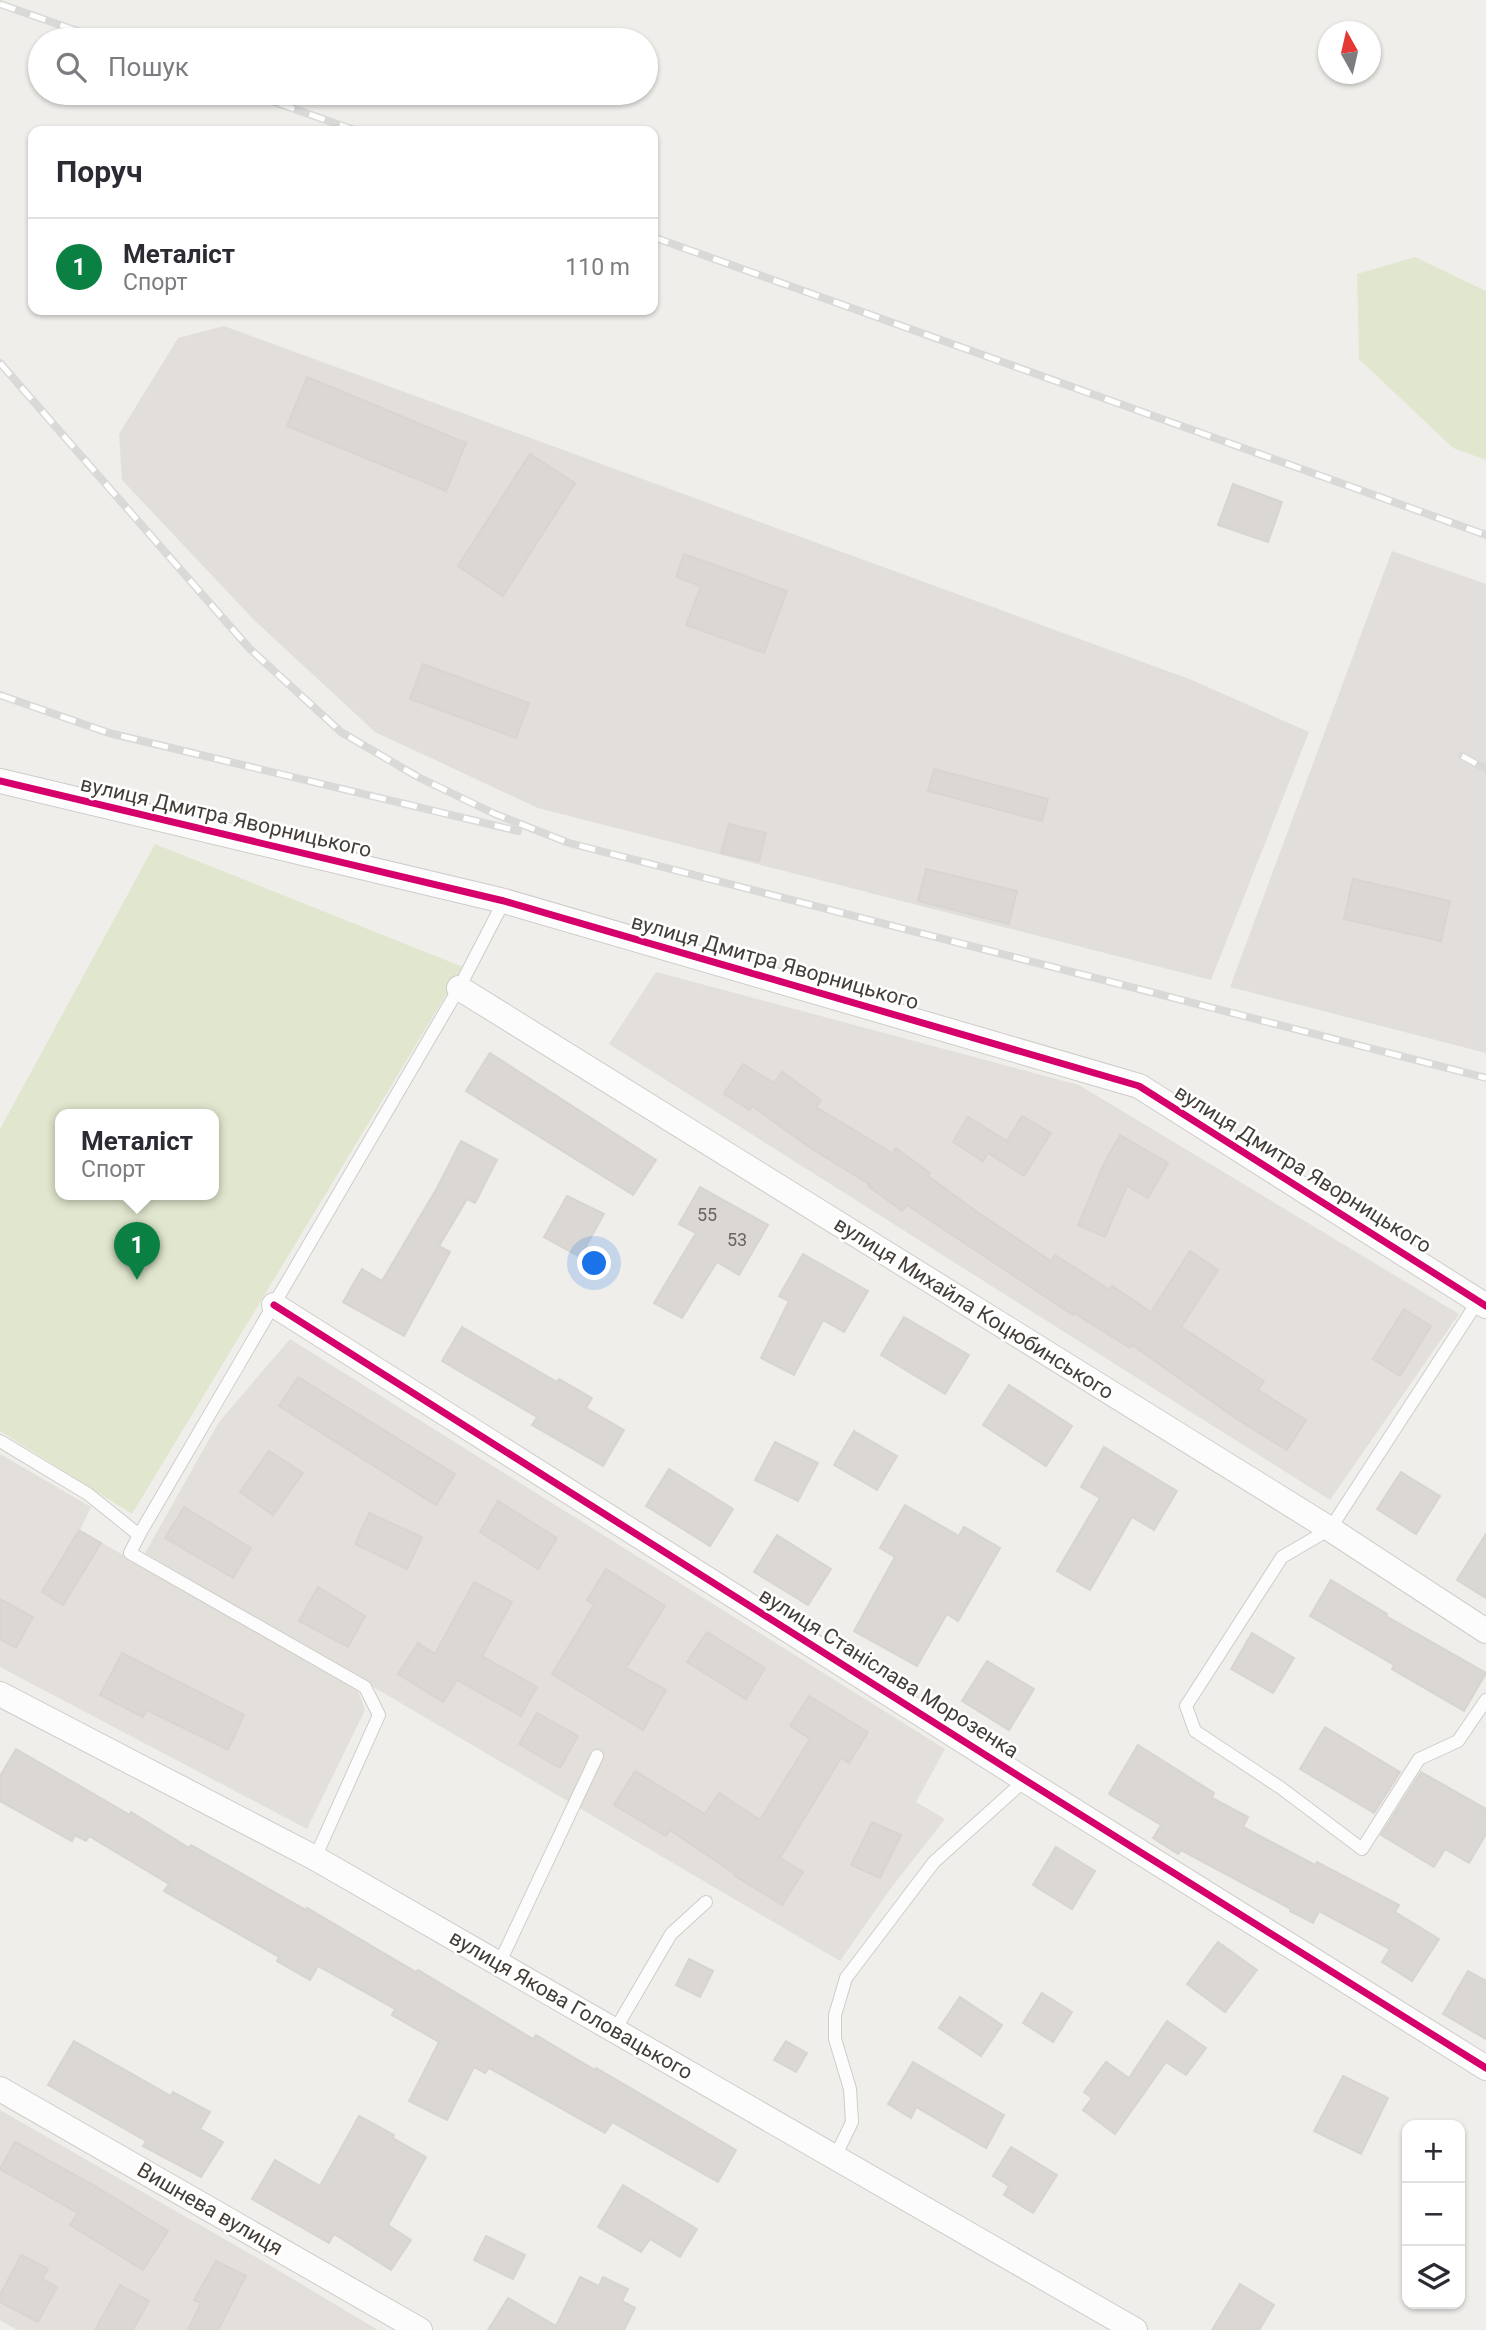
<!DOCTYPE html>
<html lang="uk">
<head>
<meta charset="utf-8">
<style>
	body { margin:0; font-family:Roboto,sans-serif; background:#f7f7f7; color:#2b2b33 }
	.controls { position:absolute; right:21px; bottom:21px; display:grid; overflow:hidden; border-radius:14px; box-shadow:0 2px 5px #0004 }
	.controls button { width:63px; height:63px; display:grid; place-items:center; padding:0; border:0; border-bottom:2px solid #e1e1e2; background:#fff; color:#2b2b33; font:35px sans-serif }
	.compass { position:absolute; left:1318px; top:21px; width:63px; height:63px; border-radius:50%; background:#fff; box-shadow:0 2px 5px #0004; rotate:352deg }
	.you { position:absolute; left:595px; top:1264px; width:24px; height:24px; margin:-18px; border:5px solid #fff; border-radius:50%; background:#1a73e8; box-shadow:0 0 0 10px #1a73e833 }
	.badge { display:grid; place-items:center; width:46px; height:46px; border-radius:50%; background:#0b8043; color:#fff; font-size:23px; font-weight:700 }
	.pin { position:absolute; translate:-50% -58px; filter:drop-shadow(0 2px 4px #0008) }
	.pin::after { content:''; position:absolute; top:37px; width:24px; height:21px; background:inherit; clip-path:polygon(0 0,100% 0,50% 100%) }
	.popup { position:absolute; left:55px; top:1109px; width:164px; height:91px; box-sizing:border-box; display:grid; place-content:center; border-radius:14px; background:#fff; filter:drop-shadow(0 2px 5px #0005); font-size:23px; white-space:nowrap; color:#7c7c81 }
	.popup b { font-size:26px; color:#2b2b33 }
	.popup::after { content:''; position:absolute; left:50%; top:100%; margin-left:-14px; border:14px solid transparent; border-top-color:#fff }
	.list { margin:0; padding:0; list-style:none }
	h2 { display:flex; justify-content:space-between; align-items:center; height:91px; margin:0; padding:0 28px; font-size:30px }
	h2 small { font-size:23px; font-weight:400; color:#7c7c81 }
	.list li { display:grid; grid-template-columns:46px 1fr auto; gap:21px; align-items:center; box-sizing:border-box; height:98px; padding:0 28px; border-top:2px solid #e1e1e2 }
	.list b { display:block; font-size:26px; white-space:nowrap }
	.list p { margin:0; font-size:23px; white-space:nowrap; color:#7c7c81 }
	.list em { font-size:23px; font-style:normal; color:#7c7c81 }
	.icon { flex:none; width:38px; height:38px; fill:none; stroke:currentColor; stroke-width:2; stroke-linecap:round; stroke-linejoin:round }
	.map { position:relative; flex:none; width:1486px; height:2330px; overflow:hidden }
	.search { position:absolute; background:#fff; box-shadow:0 2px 5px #0004; left:28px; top:28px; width:630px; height:77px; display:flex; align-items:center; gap:18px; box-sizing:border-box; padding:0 24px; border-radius:38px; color:#7c7c81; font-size:26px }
	.panel { position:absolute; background:#fff; box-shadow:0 2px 5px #0004; left:28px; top:126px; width:630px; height:189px; border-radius:14px }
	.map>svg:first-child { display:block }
	.residential { fill:#e3dfda }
	.industrial { fill:#e1dedb }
	.green { fill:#e1e7ce; fill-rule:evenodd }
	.building { fill:#dad7d4; stroke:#d8d5d1; stroke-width:2 }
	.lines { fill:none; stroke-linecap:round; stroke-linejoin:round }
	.service-casing { stroke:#ceccc9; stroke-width:14 }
	.minor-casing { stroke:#ceccc9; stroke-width:26 }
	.service { stroke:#fdfcfc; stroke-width:12 }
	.minor { stroke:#fdfcfc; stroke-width:24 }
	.rail-casing { stroke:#d9d9d8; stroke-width:8 }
	.rail { stroke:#fff; stroke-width:5; stroke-dasharray:16; stroke-linecap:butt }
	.cycleway-casing { stroke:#fff; stroke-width:11 }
	.cycleway { stroke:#d6006c; stroke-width:7 }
	.labels { text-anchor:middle; stroke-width:5; stroke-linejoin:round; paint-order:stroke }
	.number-label { font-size:18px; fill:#6b6560 }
	.street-label { font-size:21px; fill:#453e38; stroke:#fff }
</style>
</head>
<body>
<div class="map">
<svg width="1486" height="2330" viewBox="0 0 1486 2330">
	<rect width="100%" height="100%" fill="#f0eeeb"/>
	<g class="residential">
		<path d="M 656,972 L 1079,1085 L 1459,1314 L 1330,1500 L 609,1044 Z"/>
		<path d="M 290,1339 L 945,1749 L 916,1802 L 945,1819 L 891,1888 L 840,1961 L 145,1553 L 219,1422 Z"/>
		<path d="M 0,1454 L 91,1507 L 80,1530 L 358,1691 L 365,1710 L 307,1829 L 0,1667 Z"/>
		<path d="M 0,2110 L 266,2263 L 378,2330 L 17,2330 L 0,2320 Z"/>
	</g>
	<g class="industrial">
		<path d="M 224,326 L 1192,680 L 1309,732 L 1211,980 L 538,808 L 375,732 L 255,621 L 122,480 L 119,434 L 178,338 Z"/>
		<path d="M 1392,551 L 1486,584 L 1486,1053 L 1230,987 Z"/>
	</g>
	<g class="green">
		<path d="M 1415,257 L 1486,291 L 1486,460 L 1453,448 L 1359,359 L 1357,274 Z"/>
		<path d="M 155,844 L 463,967 L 132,1514 L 0,1431 L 0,1129 ZM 60,1114 L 214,1114 L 214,1194 L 60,1194 Z"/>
	</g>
	<g class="building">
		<path d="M 307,377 L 466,443 L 446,491 L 287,426 Z"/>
		<path d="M 530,454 L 575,483 L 503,596 L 458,566 Z"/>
		<path d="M 1233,484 L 1282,502 L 1268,542 L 1218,525 Z"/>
		<path d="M 684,554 L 787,591 L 764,653 L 686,625 L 701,586 L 676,577 Z"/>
		<path d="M 423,664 L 529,703 L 516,738 L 410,699 Z"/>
		<path d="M 934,769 L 1048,799 L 1042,821 L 928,791 Z"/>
		<path d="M 729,824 L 766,833 L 759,861 L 721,853 Z"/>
		<path d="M 926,869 L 1017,891 L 1009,924 L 918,901 Z"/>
		<path d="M 1353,879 L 1450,901 L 1441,941 L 1344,919 Z"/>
		<path d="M 490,1053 L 656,1160 L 633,1195 L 466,1091 Z"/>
		<path d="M 743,1064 L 774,1083 L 782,1072 L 821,1100 L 816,1107 L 892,1153 L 896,1148 L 930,1173 L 928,1176 L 980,1214 L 1051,1261 L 1055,1255 L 1110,1290 L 1112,1286 L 1151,1312 L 1190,1251 L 1218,1270 L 1181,1327 L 1264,1381 L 1258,1390 L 1306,1420 L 1287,1450 L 1237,1419 L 1132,1345 L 1130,1348 L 1074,1313 L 1073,1315 L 907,1205 L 902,1211 L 868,1186 L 869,1184 L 812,1149 L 752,1106 L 750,1110 L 724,1094 Z"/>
		<path d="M 1022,1116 L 1051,1133 L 1024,1176 L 988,1153 L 983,1161 L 953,1142 L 968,1117 L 1007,1141 Z"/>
		<path d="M 1120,1135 L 1168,1163 L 1148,1198 L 1127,1186 L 1105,1237 L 1078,1225 L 1103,1166 Z"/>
		<path d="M 461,1141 L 497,1160 L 475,1203 L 467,1199 L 439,1246 L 450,1252 L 404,1336 L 343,1302 L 362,1269 L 382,1281 L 437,1188 Z"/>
		<path d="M 700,1187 L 768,1225 L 739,1275 L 717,1262 L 682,1318 L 654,1303 L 696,1233 L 679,1224 Z"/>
		<path d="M 567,1196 L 604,1214 L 580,1257 L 544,1237 Z"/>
		<path d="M 803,1254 L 868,1291 L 844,1332 L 823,1320 L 794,1375 L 761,1358 L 789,1301 L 779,1296 Z"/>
		<path d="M 1404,1309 L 1431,1326 L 1400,1376 L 1373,1359 Z"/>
		<path d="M 904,1317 L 969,1355 L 945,1394 L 881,1355 Z"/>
		<path d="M 462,1327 L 557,1382 L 559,1379 L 592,1398 L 586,1408 L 624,1430 L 603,1466 L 532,1425 L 537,1417 L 442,1361 Z"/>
		<path d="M 298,1377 L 455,1474 L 436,1505 L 279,1406 Z"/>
		<path d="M 1009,1385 L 1072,1426 L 1046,1466 L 983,1425 Z"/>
		<path d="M 854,1431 L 897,1456 L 877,1490 L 834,1465 Z"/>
		<path d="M 775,1442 L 818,1463 L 798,1501 L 755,1480 Z"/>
		<path d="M 1104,1447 L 1177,1491 L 1154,1530 L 1132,1517 L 1090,1590 L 1057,1571 L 1100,1498 L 1081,1487 Z"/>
		<path d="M 269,1451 L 303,1473 L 273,1515 L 240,1492 Z"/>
		<path d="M 669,1469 L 733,1509 L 710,1546 L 646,1506 Z"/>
		<path d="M 1401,1472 L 1440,1496 L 1416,1534 L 1377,1509 Z"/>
		<path d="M 498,1501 L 557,1538 L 538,1569 L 480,1532 Z"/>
		<path d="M 905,1505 L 959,1536 L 964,1527 L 1000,1548 L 958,1621 L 947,1614 L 917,1666 L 854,1631 L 895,1557 L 880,1548 Z"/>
		<path d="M 184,1507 L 251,1548 L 233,1578 L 165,1538 Z"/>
		<path d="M 369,1513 L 422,1537 L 407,1569 L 355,1544 Z"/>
		<path d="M 79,1530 L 101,1543 L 63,1605 L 42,1592 Z"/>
		<path d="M 1486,1534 L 1486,1598 L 1457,1580 Z"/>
		<path d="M 777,1535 L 831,1569 L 808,1605 L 754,1572 Z"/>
		<path d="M 606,1569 L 665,1606 L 626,1668 L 666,1690 L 643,1730 L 552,1674 L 594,1605 L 587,1600 Z"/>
		<path d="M 1331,1580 L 1387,1614 L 1386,1616 L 1486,1673 L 1464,1711 L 1392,1669 L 1394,1665 L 1310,1616 Z"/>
		<path d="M 474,1582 L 512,1602 L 482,1656 L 537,1687 L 521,1716 L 457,1680 L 443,1702 L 398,1674 L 418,1643 L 435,1654 Z"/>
		<path d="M 318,1587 L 365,1616 L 348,1647 L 299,1621 Z"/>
		<path d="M 0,1599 L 33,1617 L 16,1648 L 0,1639 Z"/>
		<path d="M 707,1632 L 765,1668 L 746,1699 L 687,1662 Z"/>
		<path d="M 1252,1633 L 1294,1658 L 1273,1693 L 1231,1669 Z"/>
		<path d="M 122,1653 L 244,1715 L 228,1750 L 147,1710 L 143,1717 L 100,1695 Z"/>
		<path d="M 987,1661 L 1034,1689 L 1009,1730 L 962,1701 Z"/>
		<path d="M 809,1696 L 868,1732 L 849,1763 L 841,1758 L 780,1858 L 803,1872 L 782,1905 L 735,1876 L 735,1874 L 670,1830 L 666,1836 L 614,1805 L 635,1771 L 705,1814 L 719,1793 L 760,1820 L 810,1739 L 790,1726 Z"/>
		<path d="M 537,1713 L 578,1736 L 560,1768 L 519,1744 Z"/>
		<path d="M 1325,1727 L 1400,1772 L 1374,1813 L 1300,1769 Z"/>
		<path d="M 1138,1745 L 1214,1793 L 1212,1798 L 1248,1817 L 1243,1827 L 1315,1865 L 1317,1862 L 1399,1905 L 1395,1912 L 1439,1939 L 1412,1981 L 1382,1962 L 1390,1949 L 1319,1911 L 1313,1923 L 1290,1911 L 1291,1909 L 1181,1850 L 1178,1854 L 1153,1838 L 1161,1825 L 1109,1794 Z"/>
		<path d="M 16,1749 L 130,1815 L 131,1812 L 189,1848 L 191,1845 L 306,1910 L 307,1908 L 416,1972 L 418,1970 L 533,2039 L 536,2035 L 595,2070 L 596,2068 L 736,2150 L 718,2182 L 612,2122 L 605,2133 L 489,2068 L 485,2073 L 474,2067 L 447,2120 L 409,2101 L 439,2042 L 392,2015 L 395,2009 L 318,1966 L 310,1980 L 277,1961 L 279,1957 L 164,1891 L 169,1884 L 89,1836 L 86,1841 L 75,1835 L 72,1841 L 0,1801 L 0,1776 Z"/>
		<path d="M 1421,1772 L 1486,1809 L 1486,1834 L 1469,1863 L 1445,1849 L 1434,1867 L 1381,1835 Z"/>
		<path d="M 872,1822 L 901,1835 L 880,1878 L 851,1865 Z"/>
		<path d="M 1056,1847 L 1095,1871 L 1072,1909 L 1033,1885 Z"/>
		<path d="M 1218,1942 L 1257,1970 L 1225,2012 L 1187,1984 Z"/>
		<path d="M 689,1959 L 713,1971 L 700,1997 L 676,1985 Z"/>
		<path d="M 1468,1971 L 1486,1981 L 1486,2039 L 1443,2014 Z"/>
		<path d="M 1042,1993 L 1072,2012 L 1053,2042 L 1023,2023 Z"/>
		<path d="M 960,1997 L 1002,2025 L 981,2056 L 939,2028 Z"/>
		<path d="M 1167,2021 L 1206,2048 L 1186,2075 L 1166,2062 L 1115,2134 L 1083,2110 L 1092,2098 L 1084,2092 L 1106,2062 L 1129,2078 Z"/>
		<path d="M 74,2041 L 171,2096 L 173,2092 L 210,2112 L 200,2129 L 223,2142 L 201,2177 L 143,2146 L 146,2141 L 48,2085 Z"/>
		<path d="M 786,2041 L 807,2053 L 796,2072 L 774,2060 Z"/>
		<path d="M 913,2062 L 1004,2115 L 986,2148 L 916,2107 L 911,2118 L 888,2104 Z"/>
		<path d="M 1343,2076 L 1388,2098 L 1361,2154 L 1314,2131 Z"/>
		<path d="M 359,2116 L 394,2135 L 393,2138 L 426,2157 L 388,2225 L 411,2240 L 391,2270 L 334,2234 L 329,2243 L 252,2199 L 275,2160 L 320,2186 Z"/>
		<path d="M 15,2142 L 95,2186 L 168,2231 L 143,2270 L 70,2225 L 78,2213 L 0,2169 Z"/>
		<path d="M 1011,2147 L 1057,2175 L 1033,2213 L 1004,2195 L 1009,2186 L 993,2176 Z"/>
		<path d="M 623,2185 L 697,2229 L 680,2257 L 650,2239 L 641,2252 L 598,2227 Z"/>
		<path d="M 486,2236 L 525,2255 L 513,2279 L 474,2260 Z"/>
		<path d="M 21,2255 L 48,2269 L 42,2279 L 57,2287 L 38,2322 L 0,2302 L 0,2295 Z"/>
		<path d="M 216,2261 L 246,2276 L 218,2330 L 188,2330 L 201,2303 L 194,2300 Z"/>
		<path d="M 580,2277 L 599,2286 L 603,2277 L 628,2289 L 622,2301 L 635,2308 L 624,2330 L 488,2330 L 508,2298 L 556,2326 Z"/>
		<path d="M 1240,2284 L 1274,2305 L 1259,2330 L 1212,2330 Z"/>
		<path d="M 120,2285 L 149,2301 L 133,2330 L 95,2330 Z"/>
	</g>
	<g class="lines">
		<defs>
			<g id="service">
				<path d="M 1478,1301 L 1330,1529 L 1282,1557 L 1186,1706 L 1195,1731 L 1281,1788 L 1362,1849 L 1419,1759 L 1458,1741 L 1486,1700"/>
				<path d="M 0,1441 L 88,1494 L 139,1535 L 459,988 L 504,901"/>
				<path d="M 139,1535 L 130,1553 L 365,1687 L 379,1715 L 315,1858"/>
				<path d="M 499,1964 L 597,1756"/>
				<path d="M 615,2030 L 671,1934 L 706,1902"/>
				<path d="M 835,2157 L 852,2122 L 850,2089 L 835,2039 L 835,2015 L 846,1978 L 934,1862 L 1025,1780"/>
			</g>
			<g id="minor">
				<path d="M 0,781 L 504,901 L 1139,1086 L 1486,1306"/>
				<path d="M 459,988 L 1330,1529 L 1486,1631"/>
				<path d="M 274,1305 L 1025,1780 L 1486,2068"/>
				<path d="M 0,1694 L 315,1858 L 1135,2330"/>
				<path d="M 0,2089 L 420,2330"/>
			</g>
		</defs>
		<use href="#service" class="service-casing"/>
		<use href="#minor" class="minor-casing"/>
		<use href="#service" class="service"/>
		<use href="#minor" class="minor"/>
		<defs>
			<g id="rail">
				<path d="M 0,4 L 103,40"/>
				<path d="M 249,93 L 357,131"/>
				<path d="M 653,237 L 1486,535"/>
				<path d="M 0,363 L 249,648 L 341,732 L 418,777 L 495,814 L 569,843 L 1486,1078"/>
				<path d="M 0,695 L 109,733 L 518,831"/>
				<path d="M 1462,756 L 1486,769"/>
			</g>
		</defs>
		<use href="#rail" class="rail-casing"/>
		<use href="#rail" class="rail"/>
		<defs>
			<g id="cycleway">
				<path d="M 0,781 L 504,901 L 1139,1086 L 1486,1306"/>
				<path d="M 274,1305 L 1025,1780 L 1486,2068"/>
			</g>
		</defs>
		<use href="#cycleway" class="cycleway-casing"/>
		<use href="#cycleway" class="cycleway"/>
	</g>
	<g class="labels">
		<g class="number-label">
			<text x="707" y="1221">55</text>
			<text x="737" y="1246">53</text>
		</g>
		<g class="street-label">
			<text transform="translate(226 817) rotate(13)" y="7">вулиця Дмитра Яворницького</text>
			<text transform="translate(775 962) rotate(16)" y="7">вулиця Дмитра Яворницького</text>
			<text transform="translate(1303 1169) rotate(32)" y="7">вулиця Дмитра Яворницького</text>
			<text transform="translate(974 1308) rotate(32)" y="7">вулиця Михайла Коцюбинського</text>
			<text transform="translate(889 1673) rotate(32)" y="7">вулиця Станіслава Морозенка</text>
			<text transform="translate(571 2005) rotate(30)" y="7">вулиця Якова Головацького</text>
			<text transform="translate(210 2209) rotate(30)" y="7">Вишнева вулиця</text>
		</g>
	</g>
</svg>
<div class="controls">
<button>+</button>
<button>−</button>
<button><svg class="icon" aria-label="layers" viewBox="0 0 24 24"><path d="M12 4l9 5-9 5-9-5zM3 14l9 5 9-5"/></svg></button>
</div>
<svg class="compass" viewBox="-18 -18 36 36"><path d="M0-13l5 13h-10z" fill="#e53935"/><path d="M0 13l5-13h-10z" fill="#7c7c81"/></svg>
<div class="you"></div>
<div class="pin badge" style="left:137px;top:1280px">1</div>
<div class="popup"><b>Металіст</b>Спорт</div>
<div class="search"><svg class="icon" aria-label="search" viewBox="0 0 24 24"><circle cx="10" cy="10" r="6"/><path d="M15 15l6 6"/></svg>Пошук</div>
<section class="panel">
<h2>Поруч<small></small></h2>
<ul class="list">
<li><span class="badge">1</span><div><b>Металіст</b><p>Спорт</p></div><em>110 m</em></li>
</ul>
</section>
</div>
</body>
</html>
